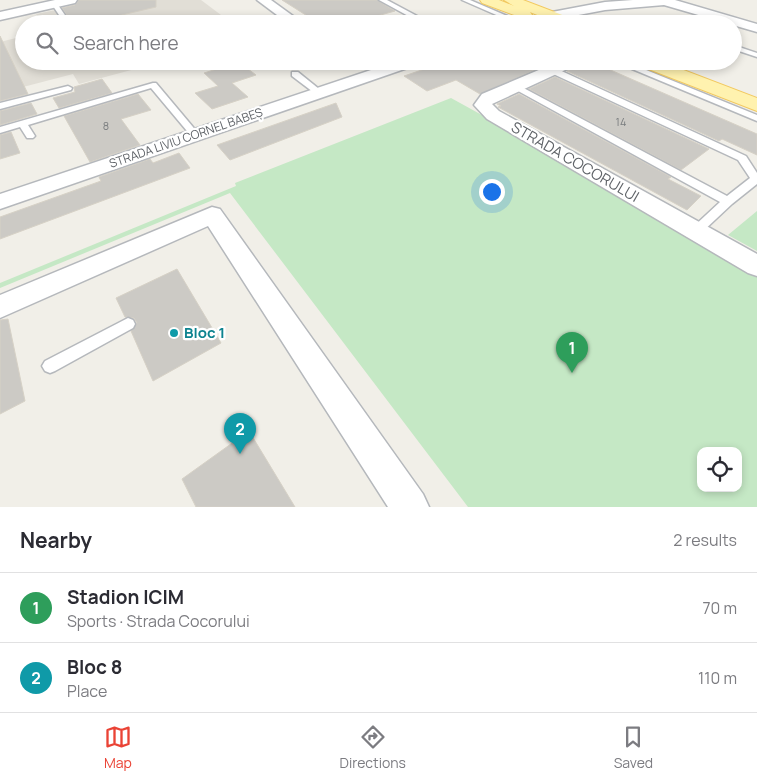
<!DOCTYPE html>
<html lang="en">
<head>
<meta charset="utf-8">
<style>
	body { margin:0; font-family:Manrope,sans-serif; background:#f7f7f7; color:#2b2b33 }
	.controls { position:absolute; right:15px; bottom:15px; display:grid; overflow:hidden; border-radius:10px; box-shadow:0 2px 8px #0003 }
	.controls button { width:45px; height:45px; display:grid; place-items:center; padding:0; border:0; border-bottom:1px solid #e1e1e2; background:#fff; color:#2b2b33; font:25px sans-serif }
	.you { position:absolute; left:491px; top:191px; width:18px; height:18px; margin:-12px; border:4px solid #fff; border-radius:50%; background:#1a73e8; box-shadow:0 0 0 8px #1a73e833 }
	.badge { display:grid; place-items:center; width:32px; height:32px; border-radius:50%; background:#ea4335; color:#fff; font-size:16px; font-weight:700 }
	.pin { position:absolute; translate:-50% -41px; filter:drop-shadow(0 1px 2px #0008) }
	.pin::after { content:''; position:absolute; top:26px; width:18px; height:15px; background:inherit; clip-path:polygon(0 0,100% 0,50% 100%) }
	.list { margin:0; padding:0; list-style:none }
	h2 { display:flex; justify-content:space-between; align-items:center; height:65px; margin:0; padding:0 20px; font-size:21px }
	h2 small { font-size:16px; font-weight:400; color:#7c7c81 }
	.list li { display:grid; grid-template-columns:32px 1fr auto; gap:15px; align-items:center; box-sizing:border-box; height:70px; padding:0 20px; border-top:1px solid #e1e1e2 }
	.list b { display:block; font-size:19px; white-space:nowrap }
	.list p { margin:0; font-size:16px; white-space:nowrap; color:#7c7c81 }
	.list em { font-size:16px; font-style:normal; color:#7c7c81 }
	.icon { flex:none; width:28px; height:28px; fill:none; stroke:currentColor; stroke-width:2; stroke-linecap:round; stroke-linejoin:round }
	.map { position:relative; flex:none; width:757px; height:507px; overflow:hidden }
	.search { position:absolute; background:#fff; box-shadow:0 2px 8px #0003; left:15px; right:15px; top:15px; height:55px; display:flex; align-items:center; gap:12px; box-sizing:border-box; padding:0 18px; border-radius:28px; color:#7c7c81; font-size:19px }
	.sheet { height:205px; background:#fff }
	nav { display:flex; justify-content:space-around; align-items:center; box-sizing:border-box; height:70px; border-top:1px solid #e1e1e2; background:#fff; font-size:14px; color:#7c7c81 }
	nav a { display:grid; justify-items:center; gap:2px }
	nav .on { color:#ea4335 }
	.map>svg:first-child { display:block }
	.education { fill:#e1ded6 }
	.green { fill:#c5e8c5; fill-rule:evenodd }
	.building { fill:#cccac5; stroke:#d6d1c6 }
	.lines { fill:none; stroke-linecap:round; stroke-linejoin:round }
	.lane-casing { stroke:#b5b8bc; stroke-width:3 }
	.street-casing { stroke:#b5b8bc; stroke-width:3 }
	.primary-casing { stroke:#f2c960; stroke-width:2 }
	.lane { fill:#fff; fill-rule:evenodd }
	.street { fill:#fff; fill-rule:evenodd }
	.primary { fill:#fff2af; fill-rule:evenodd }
	.culture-dot { fill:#0f9aa8; stroke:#fff; stroke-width:2 }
	.labels { text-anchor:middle; stroke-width:4.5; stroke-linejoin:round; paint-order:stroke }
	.far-number-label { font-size:11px; fill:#7a7d7f }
	.far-street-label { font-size:12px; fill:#5f6368; stroke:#fff }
	.street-label { font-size:15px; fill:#5f6368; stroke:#fff }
	.culture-label { font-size:15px; font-weight:bold; fill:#0d838f; stroke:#fff; text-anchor:start }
</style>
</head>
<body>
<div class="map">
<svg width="757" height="507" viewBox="0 0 757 507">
	<rect width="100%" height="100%" fill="#f1efe8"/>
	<g class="education">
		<path d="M 105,0 L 201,0 L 233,24 L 42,24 L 36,14 Z"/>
		<path d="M 24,36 L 24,61 L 165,61 L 79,84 L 73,74 L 0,93 L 0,42 Z"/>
	</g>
	<g class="green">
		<path d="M 451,98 L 569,163 L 757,274 L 757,507 L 468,507 L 230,193 L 0,288 L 0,283 L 236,186 L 235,183 ZM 701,451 L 738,451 L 738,488 L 701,488 Z"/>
		<path d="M 757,211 L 757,251 L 728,235 Z"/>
	</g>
	<g class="building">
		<path d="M 79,0 L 156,0 L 156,7 L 83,24 L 73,24 L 62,8 L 75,5 Z"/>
		<path d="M 282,0 L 377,0 L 395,11 L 348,24 L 320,24 Z"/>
		<path d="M 0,36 L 28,94 L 0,101 Z"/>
		<path d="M 448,61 L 555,61 L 480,94 L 456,80 L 427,91 L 404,76 Z"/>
		<path d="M 582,61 L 590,61 L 757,134 L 757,155 L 722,139 L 719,141 L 567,71 L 579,66 Z"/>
		<path d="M 239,62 L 256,75 L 232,83 L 248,97 L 212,109 L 195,93 L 218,86 L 204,73 Z"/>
		<path d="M 555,77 L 709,149 L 681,170 L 529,89 Z"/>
		<path d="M 102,79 L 112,93 L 59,108 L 53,98 L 75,92 L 74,87 Z"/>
		<path d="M 138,94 L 151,110 L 121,119 L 140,145 L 90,162 L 64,116 Z"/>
		<path d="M 519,94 L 671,177 L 668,179 L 701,196 L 687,210 L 498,107 L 501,106 L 497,104 Z"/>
		<path d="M 31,103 L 37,114 L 0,125 L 0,111 Z"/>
		<path d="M 336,103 L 342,117 L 230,160 L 217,145 Z"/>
		<path d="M 11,132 L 20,153 L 0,159 L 0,135 Z"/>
		<path d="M 179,153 L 190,168 L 0,239 L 0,217 L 101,181 L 99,177 L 150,159 L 153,163 Z"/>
		<path d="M 177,269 L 221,343 L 153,381 L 131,331 L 137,323 L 134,318 L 125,317 L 116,298 Z"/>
		<path d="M 8,319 L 25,401 L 0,414 L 0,320 Z"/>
		<path d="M 249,431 L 295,507 L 196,507 L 182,479 Z"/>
	</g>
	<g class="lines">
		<defs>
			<g id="lane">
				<path d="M 379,0 L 387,0 L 432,24 L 423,24 Z"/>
				<path d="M 462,0 L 470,0 L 526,24 L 517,24 Z"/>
				<path d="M 54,1 L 56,2 L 71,24 L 65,24 L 51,3 Z"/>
				<path d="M 733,45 L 757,53 L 757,57 L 733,49 Z"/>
				<path d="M 613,61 L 624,61 L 757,115 L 757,121 Z"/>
				<path d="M 549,68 L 555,68 L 746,156 L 757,173 L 757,184 L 732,204 L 700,234 L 692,234 L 690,231 L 692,228 L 720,202 L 509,86 L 516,84 L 727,196 L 750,178 L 738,160 L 549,72 Z"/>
				<path d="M 292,72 L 298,72 L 324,93 L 317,95 L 292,76 Z"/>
				<path d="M 153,83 L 156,83 L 198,133 L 198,137 L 192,137 L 151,88 L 28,125 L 35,136 L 33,138 L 27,138 L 20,127 L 0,133 L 0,127 Z"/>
				<path d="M 68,86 L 72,88 L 71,90 L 0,109 L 0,103 Z"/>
				<path d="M 128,318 L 133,320 L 135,324 L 133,328 L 55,371 L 50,373 L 45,371 L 42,366 L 45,361 Z"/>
			</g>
			<g id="street">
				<path d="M 55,0 L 77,0 L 75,3 L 0,20 L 0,12 Z"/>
				<path d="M 257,0 L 271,0 L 304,24 L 289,24 Z"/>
				<path d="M 633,0 L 675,0 L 757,24 L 757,32 L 664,5 L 605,10 L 552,20 L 546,16 L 552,12 L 605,2 Z"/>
				<path d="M 398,61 L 421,61 L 419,64 L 0,209 L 0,194 Z"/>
				<path d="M 560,61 L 580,61 L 578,64 L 492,104 L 499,111 L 757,254 L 757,276 L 748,273 L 487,119 L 474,105 L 482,94 Z"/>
				<path d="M 212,207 L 220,209 L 423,494 L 429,507 L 388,507 L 208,226 L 0,318 L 0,295 Z"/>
			</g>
			<g id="primary">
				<path d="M 480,0 L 499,0 L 514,6 L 504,0 L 523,0 L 578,21 L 580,24 L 559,24 L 530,12 L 532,15 L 530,18 L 525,19 L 482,3 Z"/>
				<path d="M 636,61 L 660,61 L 757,98 L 757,111 L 638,65 Z"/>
			</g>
		</defs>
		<use href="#lane" class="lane-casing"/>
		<use href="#street" class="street-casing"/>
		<use href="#primary" class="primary-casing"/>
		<use href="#lane" class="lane"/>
		<use href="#street" class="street"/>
		<use href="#primary" class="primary"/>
	</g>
	<circle class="culture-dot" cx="174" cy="333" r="5"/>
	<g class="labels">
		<g class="far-number-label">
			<text x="621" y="126">14</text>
			<text x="106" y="130">8</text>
		</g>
		<g class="far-street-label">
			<text transform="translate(186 138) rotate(-19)" y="4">STRADA LIVIU CORNEL BABEȘ</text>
		</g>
		<g class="street-label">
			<text transform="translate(575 162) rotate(30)" y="5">STRADA COCORULUI</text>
		</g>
		<g class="culture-label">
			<text x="184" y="338">Bloc 1</text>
		</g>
	</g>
</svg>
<div class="controls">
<button><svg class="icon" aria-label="locate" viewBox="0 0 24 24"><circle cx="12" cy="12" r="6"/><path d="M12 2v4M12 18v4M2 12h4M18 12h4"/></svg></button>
</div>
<div class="you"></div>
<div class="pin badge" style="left:572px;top:373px;background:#2e9e5b">1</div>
<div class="pin badge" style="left:240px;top:454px;background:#0f9aa8">2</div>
<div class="search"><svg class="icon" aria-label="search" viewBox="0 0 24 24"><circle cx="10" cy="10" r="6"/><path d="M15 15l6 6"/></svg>Search here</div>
</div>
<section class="sheet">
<h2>Nearby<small>2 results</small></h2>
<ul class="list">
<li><span class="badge" style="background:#2e9e5b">1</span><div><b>Stadion ICIM</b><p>Sports · Strada Cocorului</p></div><em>70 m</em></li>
<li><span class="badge" style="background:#0f9aa8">2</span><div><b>Bloc 8</b><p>Place</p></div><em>110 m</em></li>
</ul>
</section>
<nav>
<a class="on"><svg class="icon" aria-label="map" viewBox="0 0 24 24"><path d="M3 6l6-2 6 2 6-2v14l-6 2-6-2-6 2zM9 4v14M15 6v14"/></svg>Map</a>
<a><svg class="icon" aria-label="directions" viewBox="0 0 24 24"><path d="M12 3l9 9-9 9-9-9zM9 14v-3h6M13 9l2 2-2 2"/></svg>Directions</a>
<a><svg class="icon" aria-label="saved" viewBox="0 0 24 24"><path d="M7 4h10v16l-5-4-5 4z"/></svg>Saved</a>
</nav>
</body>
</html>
